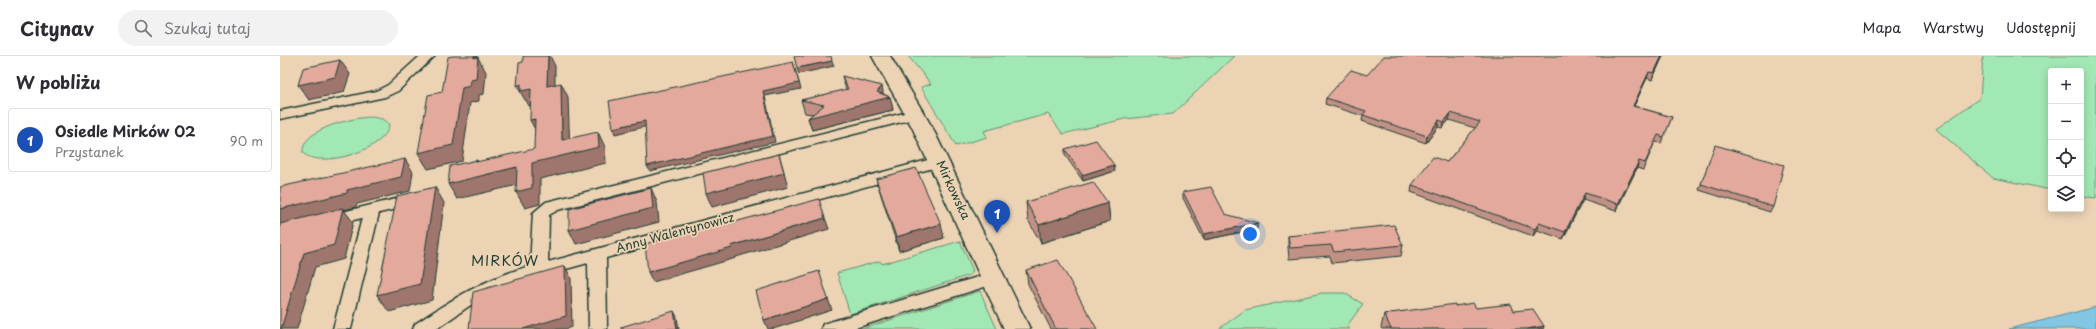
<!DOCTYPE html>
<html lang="pl">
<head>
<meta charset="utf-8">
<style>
	body { margin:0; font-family:"Playpen Sans",sans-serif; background:#f2f2f3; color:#2b2b33 }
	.controls { position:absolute; right:12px; top:12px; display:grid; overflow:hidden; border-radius:4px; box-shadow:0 2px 10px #0003 }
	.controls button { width:36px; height:36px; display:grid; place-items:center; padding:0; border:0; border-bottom:1px solid #e1e1e2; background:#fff; color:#2b2b33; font:20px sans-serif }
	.you { position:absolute; left:970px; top:178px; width:14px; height:14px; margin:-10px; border:3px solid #fff; border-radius:50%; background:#1a73e8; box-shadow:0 0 0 6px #1a73e833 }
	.badge { display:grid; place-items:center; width:26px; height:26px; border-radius:50%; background:#7c3aed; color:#fff; font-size:13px; font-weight:700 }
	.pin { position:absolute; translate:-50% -33px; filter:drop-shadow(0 1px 2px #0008) }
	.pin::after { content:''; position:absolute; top:21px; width:14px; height:12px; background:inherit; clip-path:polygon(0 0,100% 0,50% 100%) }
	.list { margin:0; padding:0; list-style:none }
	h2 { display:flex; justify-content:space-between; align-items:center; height:52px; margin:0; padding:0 16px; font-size:17px }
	h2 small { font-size:13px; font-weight:400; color:#7c7c81 }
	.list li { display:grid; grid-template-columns:26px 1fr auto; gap:12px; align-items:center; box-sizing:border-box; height:64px; margin:0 8px 8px; padding:0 8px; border:1px solid #e1e1e2; border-radius:4px }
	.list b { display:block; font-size:15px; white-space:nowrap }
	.list p { margin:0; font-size:13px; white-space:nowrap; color:#7c7c81 }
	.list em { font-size:13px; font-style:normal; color:#7c7c81 }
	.icon { flex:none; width:22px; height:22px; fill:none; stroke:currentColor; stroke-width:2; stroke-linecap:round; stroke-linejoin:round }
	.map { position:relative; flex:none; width:1816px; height:273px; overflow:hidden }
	header { display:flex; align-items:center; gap:24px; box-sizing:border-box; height:56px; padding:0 20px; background:#fff; border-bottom:1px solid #e1e1e2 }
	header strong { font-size:19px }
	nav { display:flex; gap:22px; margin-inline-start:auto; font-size:14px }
	.search { width:280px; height:36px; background:#f2f2f3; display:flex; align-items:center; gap:10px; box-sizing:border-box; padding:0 14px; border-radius:22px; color:#7c7c81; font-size:15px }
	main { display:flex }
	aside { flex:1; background:#fff }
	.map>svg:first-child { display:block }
	.green { fill:#a2e8b4; stroke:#609274 }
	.water { fill:#82c6e3; stroke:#5a8f9d }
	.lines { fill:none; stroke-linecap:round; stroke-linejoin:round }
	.street-casing { stroke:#1f3d34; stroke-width:3 }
	.secondary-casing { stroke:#1f3d34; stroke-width:3 }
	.street { fill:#ecd3b4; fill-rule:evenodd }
	.secondary { fill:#ecd3b4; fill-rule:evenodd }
	.wall { fill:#c29186; stroke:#1f3d34 }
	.shaded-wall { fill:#9e766d; stroke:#1f3d34 }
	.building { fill:#e2a99c; stroke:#1f3d34 }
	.labels { text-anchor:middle; stroke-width:3.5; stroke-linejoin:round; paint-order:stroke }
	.street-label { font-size:12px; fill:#1f3d34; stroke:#ecd3b4 }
	.quarter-label { font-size:14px; letter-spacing:1px; fill:#1f3d34; stroke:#ecd3b4 }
</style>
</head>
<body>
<header>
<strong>Citynav</strong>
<div class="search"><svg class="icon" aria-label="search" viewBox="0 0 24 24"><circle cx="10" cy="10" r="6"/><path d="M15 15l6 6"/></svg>Szukaj tutaj</div>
<nav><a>Mapa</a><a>Warstwy</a><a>Udostępnij</a></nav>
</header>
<main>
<aside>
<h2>W pobliżu<small></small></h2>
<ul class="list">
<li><span class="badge" style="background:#1a4fb4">1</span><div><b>Osiedle Mirków 02</b><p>Przystanek</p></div><em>90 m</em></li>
</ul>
</aside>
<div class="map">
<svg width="1816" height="273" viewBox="0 0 1816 273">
	<rect width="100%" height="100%" fill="#ecd3b4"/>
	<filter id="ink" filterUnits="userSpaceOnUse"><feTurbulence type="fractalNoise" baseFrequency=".025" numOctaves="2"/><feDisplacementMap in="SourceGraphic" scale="8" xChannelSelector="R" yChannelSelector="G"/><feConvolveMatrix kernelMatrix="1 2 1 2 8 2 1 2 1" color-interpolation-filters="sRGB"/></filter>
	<g filter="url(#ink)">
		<g class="green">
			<path d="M 628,0 L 954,0 L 893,58 L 844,63 L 783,78 L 768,58 L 704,75 L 707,81 L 676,90 L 641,31 L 651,28 Z"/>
			<path d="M 1703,0 L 1816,0 L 1816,142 L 1801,140 L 1801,15 L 1771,15 L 1771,134 L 1713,122 L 1656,73 L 1700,42 Z"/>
			<path d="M 92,61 L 102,63 L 109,68 C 109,93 40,114 23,97 C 20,73 74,61 92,61 Z"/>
			<path d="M 680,185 L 693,215 L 690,219 L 570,258 L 557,217 L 600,205 L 602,208 Z"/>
			<path d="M 700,235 L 717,273 L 582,273 Z"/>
			<path d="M 1042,237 L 1064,237 L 1083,248 L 1067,270 L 1070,273 L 939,273 L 965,254 Z"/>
		</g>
		<path class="water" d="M 1816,251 L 1816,273 L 1729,273 Z"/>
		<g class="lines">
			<defs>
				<g id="street">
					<path d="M 140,0 L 155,0 L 118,35 L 105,41 L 0,63 L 0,55 L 96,35 L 108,29 Z"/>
					<path d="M 636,54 L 641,55 L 643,58 L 641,61 L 278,154 L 269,159 L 268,206 L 659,101 L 664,103 L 667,106 L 664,109 L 326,202 L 327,273 L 309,273 L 308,207 L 239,226 L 195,246 L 156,273 L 133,273 L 135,268 C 174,242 204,223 250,210 L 253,157 L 266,146 Z"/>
					<path d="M 132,139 L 138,140 L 140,144 L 138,148 L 99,157 L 71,273 L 53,273 L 82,162 L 48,170 L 42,169 L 40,165 L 42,161 Z"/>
					<path d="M 714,216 L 720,218 L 723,222 L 720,226 L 572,273 L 541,273 L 543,268 Z"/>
				</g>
				<path id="secondary" d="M 592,0 L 610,0 L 652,71 L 750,273 L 724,273 L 632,71 Z"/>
			</defs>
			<use href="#street" class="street-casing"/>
			<use href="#secondary" class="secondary-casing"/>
			<use href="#street" class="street"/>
			<use href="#secondary" class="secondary"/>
		</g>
		<g class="wall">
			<path d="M 1383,0 L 1372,24 L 1367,22 L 1354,50 L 1392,61 L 1381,87 L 1375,86 L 1363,114 L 1357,112 L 1336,155 L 1303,144 L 1283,183 L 1257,174 L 1253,180 L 1131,136 L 1132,129 L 1167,106 L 1195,72 L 1169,64 L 1162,72 L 1158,71 L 1146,87 L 1082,65 L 1083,60 L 1045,48 L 1046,42 L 1087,19 Z"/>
			<path d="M 562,20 L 610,41 L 613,54 L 532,74 L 528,62 L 533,58 L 525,57 L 521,44 L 566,34 Z"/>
			<path d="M 785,93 L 835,115 L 803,125 L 785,99 Z"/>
			<path d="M 1433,95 L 1493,151 L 1490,156 L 1419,134 Z"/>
			<path d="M 596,123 L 664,182 L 619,195 L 600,136 Z"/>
			<path d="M 903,136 L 945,158 L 977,173 L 924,184 L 903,142 Z"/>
			<path d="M 746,146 L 828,147 L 830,165 L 761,187 L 748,164 Z"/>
			<path d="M 1008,180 L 1123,189 L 1121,200 L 1052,207 L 1050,200 L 1009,203 L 1008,191 Z"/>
			<path d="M 746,214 L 817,273 L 771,273 L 748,228 Z"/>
			<path d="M 1175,250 L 1196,252 L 1234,255 L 1264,270 L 1263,273 L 1102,273 L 1101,272 L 1104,258 Z"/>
		</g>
		<g class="shaded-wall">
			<path d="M 194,0 L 197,0 L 206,16 L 204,38 L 199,39 L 199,45 L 190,47 L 182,105 L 148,113 L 138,97 L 194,2 Z"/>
			<path d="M 268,0 L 270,0 L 275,10 L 275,44 L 267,30 Z"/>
			<path d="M 1382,0 L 1383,0 L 1372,24 L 1374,17 Z"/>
			<path d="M 60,4 L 70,18 L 64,36 L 29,44 L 18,29 Z"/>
			<path d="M 552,5 L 554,10 L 519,18 L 517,12 Z"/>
			<path d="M 513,6 L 521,33 L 485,40 L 495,86 L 370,115 L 367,110 L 483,35 Z"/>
			<path d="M 1369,16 L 1367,22 L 1351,56 L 1353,50 Z"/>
			<path d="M 281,27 L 288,41 L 290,98 L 318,76 L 325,91 L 326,107 L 260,123 L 260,148 L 245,152 L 236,136 L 252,107 L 282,84 Z"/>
			<path d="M 241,28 L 251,33 L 258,48 L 249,50 L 246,44 L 245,44 L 237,30 Z"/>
			<path d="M 602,30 L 604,42 L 610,41 L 613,54 L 532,74 L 528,62 L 597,36 Z"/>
			<path d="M 1171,57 L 1169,64 L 1162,72 L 1164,66 Z"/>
			<path d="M 255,63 L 258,79 L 250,64 Z"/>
			<path d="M 1159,64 L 1158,71 L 1146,87 L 1147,80 Z"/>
			<path d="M 365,65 L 368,70 L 335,78 L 333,72 Z"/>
			<path d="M 499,98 L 503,112 L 508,131 L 432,151 L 426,137 Z"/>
			<path d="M 125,103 L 133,116 L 130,135 L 77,148 L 76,151 L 64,154 L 73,166 L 64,203 L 35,211 L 17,273 L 1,273 L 0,153 L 67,134 Z"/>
			<path d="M 197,104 L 205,119 L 237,111 L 246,127 L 177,143 L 168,128 L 196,106 Z"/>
			<path d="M 1359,105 L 1357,112 L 1336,155 L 1338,148 Z"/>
			<path d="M 834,109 L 835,115 L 803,125 L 802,119 Z"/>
			<path d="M 155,131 L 164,147 L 152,244 L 109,256 L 97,239 Z"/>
			<path d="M 371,132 L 377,146 L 379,166 L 296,188 L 289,174 Z"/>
			<path d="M 1305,137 L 1303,144 L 1283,183 L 1285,176 Z"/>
			<path d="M 828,147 L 830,165 L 761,187 L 759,169 Z"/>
			<path d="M 545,162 L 549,173 L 456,201 L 456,202 L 373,226 L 368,216 L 451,190 Z"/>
			<path d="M 978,167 L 977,173 L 924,184 L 924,178 Z"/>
			<path d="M 1259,167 L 1257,174 L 1253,180 L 1255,173 Z"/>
			<path d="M 661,168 L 664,182 L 619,195 L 616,181 Z"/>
			<path d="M 285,210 L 291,222 L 292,271 L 287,273 L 243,273 Z"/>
			<path d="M 548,243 L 552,254 L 493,273 L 488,273 L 484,264 Z"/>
			<path d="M 394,255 L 397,261 L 399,273 L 397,273 Z"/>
			<path d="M 1264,270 L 1263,273 L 1247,273 Z"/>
		</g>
		<g class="building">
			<path d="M 173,0 L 194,0 L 194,2 L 198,1 L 196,23 L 191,24 L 190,30 L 182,32 L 173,89 L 138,97 L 148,39 L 162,36 L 168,1 Z"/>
			<path d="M 243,0 L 268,0 L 267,30 L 281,27 L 282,84 L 318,76 L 319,91 L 252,107 L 252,132 L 236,136 L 237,111 L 168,128 L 170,110 L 197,104 L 196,106 L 254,93 L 255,63 L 250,64 L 251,33 L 241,35 L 241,28 L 237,30 L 239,7 L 243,6 Z"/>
			<path d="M 514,0 L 551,0 L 552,5 L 517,12 Z"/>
			<path d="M 1104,0 L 1382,0 L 1374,17 L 1369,16 L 1353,50 L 1392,61 L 1384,81 L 1378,79 L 1365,107 L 1359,105 L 1338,148 L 1305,137 L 1285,176 L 1259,167 L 1255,173 L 1132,129 L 1153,101 L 1167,106 L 1200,66 L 1171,57 L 1164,66 L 1159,64 L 1147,80 L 1083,59 L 1086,55 L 1046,42 L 1071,14 L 1087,19 Z"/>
			<path d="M 60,4 L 55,21 L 18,29 L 23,12 Z"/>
			<path d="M 513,6 L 519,27 L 483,35 L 493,80 L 367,110 L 365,65 L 333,72 L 329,45 Z"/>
			<path d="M 562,20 L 602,30 L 597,36 L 610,41 L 528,62 L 544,49 L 521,44 L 568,33 Z"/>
			<path d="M 816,84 L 834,109 L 802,119 L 785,93 Z"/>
			<path d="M 1435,89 L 1504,109 L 1493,151 L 1421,128 Z"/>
			<path d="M 499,98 L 504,117 L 426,137 L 423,117 Z"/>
			<path d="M 125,103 L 121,121 L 67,134 L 67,137 L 0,153 L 0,131 Z"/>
			<path d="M 636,112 L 661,168 L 616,181 L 596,123 Z"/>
			<path d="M 813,126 L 828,147 L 759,169 L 746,146 Z"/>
			<path d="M 155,131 L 140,228 L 97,239 L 117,140 Z"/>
			<path d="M 931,131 L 945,158 L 978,167 L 924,178 L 903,136 Z"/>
			<path d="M 371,132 L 373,152 L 289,174 L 289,153 Z"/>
			<path d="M 539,143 L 545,162 L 451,190 L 452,192 L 368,216 L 365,188 L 396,179 L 395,175 L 416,169 L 417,174 L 446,165 L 447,168 Z"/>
			<path d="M 63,152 L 54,189 L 24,197 L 1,273 L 0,273 L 0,168 Z"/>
			<path d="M 1114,169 L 1123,189 L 1054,196 L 1051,189 L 1010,192 L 1008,180 Z"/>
			<path d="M 778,204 L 817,273 L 776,273 L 746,214 Z"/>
			<path d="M 285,210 L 286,260 L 243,273 L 189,273 L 193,236 Z"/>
			<path d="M 539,215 L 548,243 L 484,264 L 476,235 Z"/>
			<path d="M 1193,247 L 1196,252 L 1231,248 L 1234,255 L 1253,253 L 1264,270 L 1247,273 L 1111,273 L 1104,258 L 1175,248 L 1175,250 Z"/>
			<path d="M 394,255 L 397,273 L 341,273 L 341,271 Z"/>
		</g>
	</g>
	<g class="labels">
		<g class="street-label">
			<text transform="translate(673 134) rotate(65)" y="4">Mirkowska</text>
			<text transform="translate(395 177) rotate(-15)" y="4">Anny Walentynowicz</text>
		</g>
		<g class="quarter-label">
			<text x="225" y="210">MIRKÓW</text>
		</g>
	</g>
</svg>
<div class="controls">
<button>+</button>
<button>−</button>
<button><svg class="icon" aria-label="locate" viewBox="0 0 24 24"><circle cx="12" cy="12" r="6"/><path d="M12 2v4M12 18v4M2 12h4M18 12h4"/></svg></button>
<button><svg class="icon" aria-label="layers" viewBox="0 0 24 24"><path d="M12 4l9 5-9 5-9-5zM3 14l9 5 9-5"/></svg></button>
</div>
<div class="you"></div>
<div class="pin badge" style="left:717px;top:177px;background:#1a4fb4">1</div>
</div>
</main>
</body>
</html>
